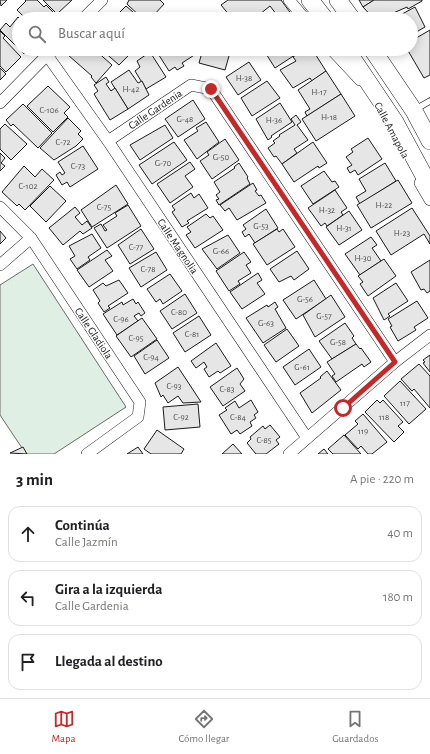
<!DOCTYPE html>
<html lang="es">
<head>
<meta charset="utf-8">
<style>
	body { margin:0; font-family:"Alegreya Sans",sans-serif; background:#f6f6f6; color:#202124 }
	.stop { position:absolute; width:12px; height:12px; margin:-9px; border:3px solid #c62828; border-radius:50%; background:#fff }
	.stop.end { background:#c62828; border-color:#fff; box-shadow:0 1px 4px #0008 }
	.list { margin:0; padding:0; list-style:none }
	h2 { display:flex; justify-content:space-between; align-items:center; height:52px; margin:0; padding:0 16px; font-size:17px }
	h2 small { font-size:13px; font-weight:400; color:#757577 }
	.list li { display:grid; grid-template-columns:26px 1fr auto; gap:12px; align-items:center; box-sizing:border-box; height:56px; margin:0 8px 8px; padding:0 8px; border:1px solid #e0e0e0; border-radius:12px }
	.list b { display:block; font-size:15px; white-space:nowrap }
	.list p { margin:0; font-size:13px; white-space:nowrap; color:#757577 }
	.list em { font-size:13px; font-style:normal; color:#757577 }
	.icon { flex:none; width:22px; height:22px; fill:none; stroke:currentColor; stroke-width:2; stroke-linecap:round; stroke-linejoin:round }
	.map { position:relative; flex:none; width:430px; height:454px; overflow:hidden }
	.search { position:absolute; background:#fff; box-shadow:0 2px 10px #0003; left:12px; right:12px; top:12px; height:44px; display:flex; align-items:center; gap:10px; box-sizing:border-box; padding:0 14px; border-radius:22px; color:#757577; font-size:15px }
	.sheet { height:244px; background:#fff }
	nav { display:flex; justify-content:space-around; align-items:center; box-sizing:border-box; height:56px; border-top:1px solid #e0e0e0; background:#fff; font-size:11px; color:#757577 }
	nav a { display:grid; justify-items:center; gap:2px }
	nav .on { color:#c62828 }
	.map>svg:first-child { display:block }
	.green { fill:#e0efe3; stroke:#6a6a6a }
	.building { fill:#e6e6e6; stroke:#1a1a1a }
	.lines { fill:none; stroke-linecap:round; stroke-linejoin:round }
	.lane-casing { stroke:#1a1a1a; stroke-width:7 }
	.street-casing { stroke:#1a1a1a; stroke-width:12 }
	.primary-casing { stroke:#1a1a1a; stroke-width:18 }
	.lane { stroke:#fff; stroke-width:5.5 }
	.street { stroke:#fff; stroke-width:11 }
	.primary { stroke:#fff; stroke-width:17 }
	.route { stroke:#c62828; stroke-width:5 }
	.labels { text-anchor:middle; stroke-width:3; stroke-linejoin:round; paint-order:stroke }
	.number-label { font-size:9px; fill:#4d4d4d }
	.street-label { font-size:11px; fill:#1a1a1a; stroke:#fff }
</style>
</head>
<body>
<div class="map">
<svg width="430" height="454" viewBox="0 0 430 454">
	<rect width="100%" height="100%" fill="#fff"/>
	<path class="green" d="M 33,264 L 126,407 L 54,454 L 26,454 L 0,415 L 0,285 Z"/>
	<g class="building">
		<path d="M 0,0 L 7,0 L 1,6 Z"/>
		<path d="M 25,0 L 37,0 L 44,7 L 46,5 L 58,17 L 56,19 L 26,19 L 17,10 L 26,1 Z"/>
		<path d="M 43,0 L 72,0 L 57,14 Z"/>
		<path d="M 129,0 L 160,0 L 164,4 L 153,16 L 156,19 L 143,19 L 127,4 Z"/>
		<path d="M 228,0 L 281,0 L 292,15 L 287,19 L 280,19 L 270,6 L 260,14 L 263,18 L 261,19 L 227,19 L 230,16 L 221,5 Z"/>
		<path d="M 359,0 L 374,0 L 363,7 Z"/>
		<path d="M 374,0 L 422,0 L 422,1 L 408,9 L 407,7 L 391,14 L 385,19 L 374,19 L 363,7 Z"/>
		<path d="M 126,6 L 141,19 L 113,19 Z"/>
		<path d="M 415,7 L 425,27 L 411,35 L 411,19 L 393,19 Z"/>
		<path d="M 18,17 L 20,19 L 19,49 L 0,30 L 6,23 L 10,27 Z"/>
		<path d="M 430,30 L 430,75 L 424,78 L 407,49 L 411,49 L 411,41 Z"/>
		<path d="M 0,31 L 5,36 L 3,38 L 21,57 L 6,72 L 0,66 Z"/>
		<path d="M 19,49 L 29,49 L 24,54 Z"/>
		<path d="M 73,49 L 94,49 L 112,65 L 96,83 L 91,77 L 92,76 L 68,55 Z"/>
		<path d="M 101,49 L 135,49 L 119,65 Z"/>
		<path d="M 155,49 L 197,49 L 199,52 L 182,63 L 184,66 L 177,70 L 175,67 L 169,71 Z"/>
		<path d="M 203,49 L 231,49 L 225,70 L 199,63 Z"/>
		<path d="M 263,49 L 304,49 L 275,68 Z"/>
		<path d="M 304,49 L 312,49 L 326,71 L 312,81 L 310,78 L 293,88 L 280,70 L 296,61 L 293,57 Z"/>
		<path d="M 150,52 L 166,77 L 146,89 L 135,71 L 140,67 L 137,61 Z"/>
		<path d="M 249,62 L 261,80 L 238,95 L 226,77 Z"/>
		<path d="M 0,68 L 6,74 L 0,80 Z"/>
		<path d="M 129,70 L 138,83 L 142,81 L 149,95 L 128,109 L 111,82 Z"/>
		<path d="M 326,71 L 341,94 L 307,116 L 305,112 L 310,109 L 298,90 Z"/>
		<path d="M 106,77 L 109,82 L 106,84 L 111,91 L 115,88 L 128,109 L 110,120 L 94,94 L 98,91 L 94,85 Z"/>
		<path d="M 267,81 L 280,98 L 252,116 L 241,98 Z"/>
		<path d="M 48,86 L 70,107 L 64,113 L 68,117 L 53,132 L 27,106 Z"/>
		<path d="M 341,94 L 355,116 L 316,141 L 302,119 Z"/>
		<path d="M 193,100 L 205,119 L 178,137 L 165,119 Z"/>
		<path d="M 280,103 L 292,122 L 271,136 L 272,137 L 268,140 L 256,119 Z"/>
		<path d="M 23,104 L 52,133 L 38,148 L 13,124 L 11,126 L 6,120 Z"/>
		<path d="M 296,115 L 301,122 L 297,125 L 308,140 L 294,149 L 297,153 L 282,164 L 276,156 L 274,157 L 268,148 L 275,143 L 273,141 L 280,136 L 279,135 L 295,125 L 291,119 Z"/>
		<path d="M 68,118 L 81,131 L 78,134 L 83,139 L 76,146 L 54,160 L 40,148 Z"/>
		<path d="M 206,122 L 219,142 L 197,159 L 184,140 L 198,131 L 196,128 Z"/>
		<path d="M 5,124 L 27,144 L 11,160 L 0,149 L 0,129 Z"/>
		<path d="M 165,125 L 173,138 L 140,160 L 130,145 Z"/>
		<path d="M 368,138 L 382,159 L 358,175 L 355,170 L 350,173 L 347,168 L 352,165 L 346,157 L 353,152 L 351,149 Z"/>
		<path d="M 225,139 L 239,160 L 212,179 L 200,161 L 209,155 L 207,152 Z"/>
		<path d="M 174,142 L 187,160 L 152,184 L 139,165 Z"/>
		<path d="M 313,142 L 327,163 L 319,168 L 318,166 L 294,182 L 282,164 Z"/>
		<path d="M 83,146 L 98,169 L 70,187 L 67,182 L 62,185 L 56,175 L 60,172 L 62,175 L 65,173 L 58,162 Z"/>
		<path d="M 0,153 L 5,158 L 1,163 L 5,166 L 0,171 Z"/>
		<path d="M 190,162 L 195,169 L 185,176 L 193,187 L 170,203 L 157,184 Z"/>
		<path d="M 239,163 L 248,177 L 247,178 L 250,184 L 219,205 L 216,200 L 219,199 L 216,195 L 220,192 L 214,182 L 235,168 L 234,167 Z"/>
		<path d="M 385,163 L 396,181 L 360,204 L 356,197 L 366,191 L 359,179 Z"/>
		<path d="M 24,166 L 35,177 L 42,169 L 54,180 L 25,210 L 19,204 L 17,206 L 2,192 Z"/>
		<path d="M 324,171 L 332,182 L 335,181 L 339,187 L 313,204 L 301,186 Z"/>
		<path d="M 398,180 L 412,203 L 371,228 L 357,205 Z"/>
		<path d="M 253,183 L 257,190 L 255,191 L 259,196 L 261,195 L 266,203 L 237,220 L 229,208 L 225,211 L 220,205 Z"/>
		<path d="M 116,185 L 128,204 L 92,227 L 81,210 Z"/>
		<path d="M 50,186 L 66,201 L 46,222 L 30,206 Z"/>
		<path d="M 335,190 L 347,208 L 341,212 L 343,215 L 327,226 L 325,223 L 321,226 L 308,208 Z"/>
		<path d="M 191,193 L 194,198 L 199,194 L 208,208 L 187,221 L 189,223 L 182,227 L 172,212 L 175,210 L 172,206 Z"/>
		<path d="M 128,205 L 141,226 L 107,248 L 94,228 L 101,224 L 105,231 L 107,230 L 103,225 L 117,216 L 115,213 Z"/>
		<path d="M 75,207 L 80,213 L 75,217 L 82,225 L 87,221 L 92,228 L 83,234 L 80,231 L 63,245 L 49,228 Z"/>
		<path d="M 412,208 L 430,236 L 430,244 L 424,234 L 391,255 L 376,231 Z"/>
		<path d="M 266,209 L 278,228 L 255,243 L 249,234 L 245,237 L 242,232 L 246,229 L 243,225 Z"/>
		<path d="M 349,211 L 362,230 L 339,245 L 326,227 Z"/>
		<path d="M 206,214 L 210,218 L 213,216 L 223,230 L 195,248 L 186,235 L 191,232 L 187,227 Z"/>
		<path d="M 141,229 L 154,249 L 130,264 L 118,245 Z"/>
		<path d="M 277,229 L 279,232 L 283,229 L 295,247 L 267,265 L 253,244 Z"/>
		<path d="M 0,231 L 6,238 L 0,244 Z"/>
		<path d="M 92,234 L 101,248 L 88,257 L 90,260 L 77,269 L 70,259 L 75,256 L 69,246 Z"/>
		<path d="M 228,235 L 240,253 L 217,269 L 202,249 Z"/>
		<path d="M 371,237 L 377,245 L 372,248 L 381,261 L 360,275 L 345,254 Z"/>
		<path d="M 107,250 L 112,256 L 105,260 L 113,271 L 89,287 L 77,270 Z"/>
		<path d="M 297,251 L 309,269 L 294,280 L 291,276 L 279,282 L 270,269 Z"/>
		<path d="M 156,252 L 167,270 L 141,287 L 129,268 Z"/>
		<path d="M 244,252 L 251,262 L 246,265 L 251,273 L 238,281 L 240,284 L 229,291 L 216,271 Z"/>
		<path d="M 384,259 L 396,276 L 368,296 L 360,284 L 363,282 L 358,276 Z"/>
		<path d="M 430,260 L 430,291 L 427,293 L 424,289 L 421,290 L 411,272 Z"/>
		<path d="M 258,273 L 262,280 L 257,283 L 265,294 L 242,309 L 230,292 Z"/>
		<path d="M 170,274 L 182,291 L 163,304 L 160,299 L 156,302 L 147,289 Z"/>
		<path d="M 119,280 L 128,293 L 108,306 L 110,308 L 104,312 L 98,303 L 100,301 L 93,290 L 103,283 L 106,286 Z"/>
		<path d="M 314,280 L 326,299 L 296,319 L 283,300 Z"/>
		<path d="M 396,283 L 408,301 L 388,314 L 390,316 L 384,320 L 373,298 Z"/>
		<path d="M 185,294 L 197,313 L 172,329 L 160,311 Z"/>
		<path d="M 331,295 L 345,317 L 315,337 L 303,315 Z"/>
		<path d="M 133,299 L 136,304 L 138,302 L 145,313 L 141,316 L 139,313 L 134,316 L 138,321 L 117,335 L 103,314 L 122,302 L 123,305 Z"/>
		<path d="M 417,301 L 428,318 L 414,327 L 416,330 L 398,341 L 390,327 L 392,326 L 388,319 Z"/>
		<path d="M 275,302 L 278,307 L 275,309 L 286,328 L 263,343 L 246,318 L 267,305 L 268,307 Z"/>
		<path d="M 199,316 L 211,335 L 185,352 L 173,333 Z"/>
		<path d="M 142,318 L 157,339 L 131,357 L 116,336 Z"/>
		<path d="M 345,323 L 354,336 L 352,338 L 356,344 L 332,359 L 319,341 Z"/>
		<path d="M 287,329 L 299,346 L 276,362 L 264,345 Z"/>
		<path d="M 157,340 L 169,358 L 145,374 L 134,356 Z"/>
		<path d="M 216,343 L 231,366 L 220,373 L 218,371 L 209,377 L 204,369 L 207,367 L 204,362 L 196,368 L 191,361 Z"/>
		<path d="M 356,344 L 360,349 L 361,348 L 371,362 L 364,367 L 362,364 L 336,382 L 332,376 L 335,374 L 327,362 Z"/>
		<path d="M 309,349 L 321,367 L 295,385 L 283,367 Z"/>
		<path d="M 430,355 L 430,372 L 423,363 L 425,362 L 423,360 Z"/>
		<path d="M 419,364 L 430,376 L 430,408 L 414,389 L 412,391 L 401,379 Z"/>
		<path d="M 178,367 L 201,402 L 183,403 L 178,396 L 168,403 L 163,395 L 161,397 L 155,383 Z"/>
		<path d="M 237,368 L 244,379 L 240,384 L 245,391 L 223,406 L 210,387 Z"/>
		<path d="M 327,371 L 341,390 L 312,413 L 300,393 L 321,378 L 320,377 Z"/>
		<path d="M 400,381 L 426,409 L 409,424 L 384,396 Z"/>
		<path d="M 251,400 L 258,412 L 254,415 L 256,418 L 250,422 L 252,426 L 240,434 L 237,430 L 231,434 L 219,415 L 227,410 L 225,408 L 235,401 L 239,408 Z"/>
		<path d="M 377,400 L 380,403 L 383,400 L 403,422 L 398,426 L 404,432 L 394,442 L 365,412 Z"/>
		<path d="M 198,404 L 200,427 L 165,430 L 163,407 Z"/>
		<path d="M 363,414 L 387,442 L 372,454 L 368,454 L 361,446 L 358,449 L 345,435 L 358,424 L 355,421 Z"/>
		<path d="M 270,425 L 280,437 L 276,440 L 279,444 L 266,454 L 256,454 L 247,443 L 251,439 L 250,437 L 263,426 L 265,429 Z"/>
		<path d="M 157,430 L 184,449 L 181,454 L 151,454 L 144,449 Z"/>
		<path d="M 344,435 L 361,454 L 333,454 L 328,449 Z"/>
		<path d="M 233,444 L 242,454 L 222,454 Z"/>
		<path d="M 23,447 L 27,454 L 10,453 Z"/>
		<path d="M 138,447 L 143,454 L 127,454 Z"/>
		<path d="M 324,449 L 328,454 L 318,454 Z"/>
	</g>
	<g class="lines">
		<defs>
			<path id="lane" d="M 416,109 L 430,101"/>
			<g id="street">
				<path d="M 289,0 L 305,19"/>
				<path d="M 83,19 L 102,0"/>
				<path d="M 331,49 L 360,80"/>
				<path d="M 47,55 L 108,141 L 307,438"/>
				<path d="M 0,103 L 53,49"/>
				<path d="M 108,141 L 191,85 L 211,89 L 395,362"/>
				<path d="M 420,183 L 430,200"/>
				<path d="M 0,207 L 31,238 L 140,402 L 138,417 L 87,454"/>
				<path d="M 0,265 L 31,238"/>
				<path d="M 289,454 L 395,362 L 430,335"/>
			</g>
			<g id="primary">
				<path d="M 310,0 L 325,19"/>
				<path d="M 338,0 L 352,19"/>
				<path d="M 346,49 L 395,122 L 430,187"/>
				<path d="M 372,49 L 414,111 L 430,141"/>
			</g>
		</defs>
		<use href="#lane" class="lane-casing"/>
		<use href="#street" class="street-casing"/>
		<use href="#primary" class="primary-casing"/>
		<use href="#lane" class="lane"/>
		<use href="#street" class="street"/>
		<use href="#primary" class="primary"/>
	</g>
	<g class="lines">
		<path class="route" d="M 211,89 L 395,362 L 343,408"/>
	</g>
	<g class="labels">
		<g class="number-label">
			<text x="244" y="81">H-38</text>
			<text x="131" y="92">H-42</text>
			<text x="319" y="95">H-17</text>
			<text x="49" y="113">C-106</text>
			<text x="329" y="120">H-18</text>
			<text x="185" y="122">G-48</text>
			<text x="274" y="123">H-36</text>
			<text x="63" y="145">C-72</text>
			<text x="221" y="160">G-50</text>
			<text x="163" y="166">G-70</text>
			<text x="78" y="169">C-73</text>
			<text x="28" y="189">C-102</text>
			<text x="384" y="208">H-22</text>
			<text x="104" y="210">C-75</text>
			<text x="327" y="213">H-32</text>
			<text x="261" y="229">G-53</text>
			<text x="344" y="231">H-31</text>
			<text x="402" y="236">H-23</text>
			<text x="136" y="250">C-77</text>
			<text x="221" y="254">G-66</text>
			<text x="363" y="261">H-30</text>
			<text x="148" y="272">C-78</text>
			<text x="305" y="302">G-56</text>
			<text x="179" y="315">C-80</text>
			<text x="324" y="319">G-57</text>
			<text x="121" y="322">C-96</text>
			<text x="266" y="326">G-63</text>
			<text x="192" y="337">C-81</text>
			<text x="136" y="341">C-95</text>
			<text x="338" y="345">G-58</text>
			<text x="151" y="360">C-94</text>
			<text x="302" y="370">G-61</text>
			<text x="174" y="389">C-93</text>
			<text x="227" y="392">C-83</text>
			<text x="405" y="406">117</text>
			<text x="181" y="420">C-92</text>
			<text x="238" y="420">C-84</text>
			<text x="384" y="420">118</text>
			<text x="363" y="434">119</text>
			<text x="264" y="443">C-85</text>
		</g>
		<g class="street-label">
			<text transform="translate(155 109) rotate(-34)" y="4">Calle Gardenia</text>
			<text transform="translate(392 130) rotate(62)" y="4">Calle Amapola</text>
			<text transform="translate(178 246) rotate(56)" y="4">Calle Magnolia</text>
			<text transform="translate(94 333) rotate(56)" y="4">Calle Gladiola</text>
		</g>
	</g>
</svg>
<div class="stop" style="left:343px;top:408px"></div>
<div class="stop end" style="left:211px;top:89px"></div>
<div class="search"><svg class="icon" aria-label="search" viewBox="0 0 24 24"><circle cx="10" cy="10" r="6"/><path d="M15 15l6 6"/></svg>Buscar aquí</div>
</div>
<section class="sheet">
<h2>3 min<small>A pie · 220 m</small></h2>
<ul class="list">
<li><svg class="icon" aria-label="ahead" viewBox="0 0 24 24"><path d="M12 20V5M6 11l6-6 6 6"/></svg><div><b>Continúa</b><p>Calle Jazmín</p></div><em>40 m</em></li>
<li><svg class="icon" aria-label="left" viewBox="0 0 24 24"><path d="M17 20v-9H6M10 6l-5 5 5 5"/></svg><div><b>Gira a la izquierda</b><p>Calle Gardenia</p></div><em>180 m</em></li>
<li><svg class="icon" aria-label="arrive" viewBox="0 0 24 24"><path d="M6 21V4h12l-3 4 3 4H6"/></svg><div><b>Llegada al destino</b></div></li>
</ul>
</section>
<nav>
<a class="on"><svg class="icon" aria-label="map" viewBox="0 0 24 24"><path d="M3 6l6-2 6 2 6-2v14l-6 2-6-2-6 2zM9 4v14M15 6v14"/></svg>Mapa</a>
<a><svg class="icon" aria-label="directions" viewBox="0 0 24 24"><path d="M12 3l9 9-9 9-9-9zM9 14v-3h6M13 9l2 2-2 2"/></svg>Cómo llegar</a>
<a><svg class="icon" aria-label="saved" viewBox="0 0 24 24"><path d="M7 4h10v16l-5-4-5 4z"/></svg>Guardados</a>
</nav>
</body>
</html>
